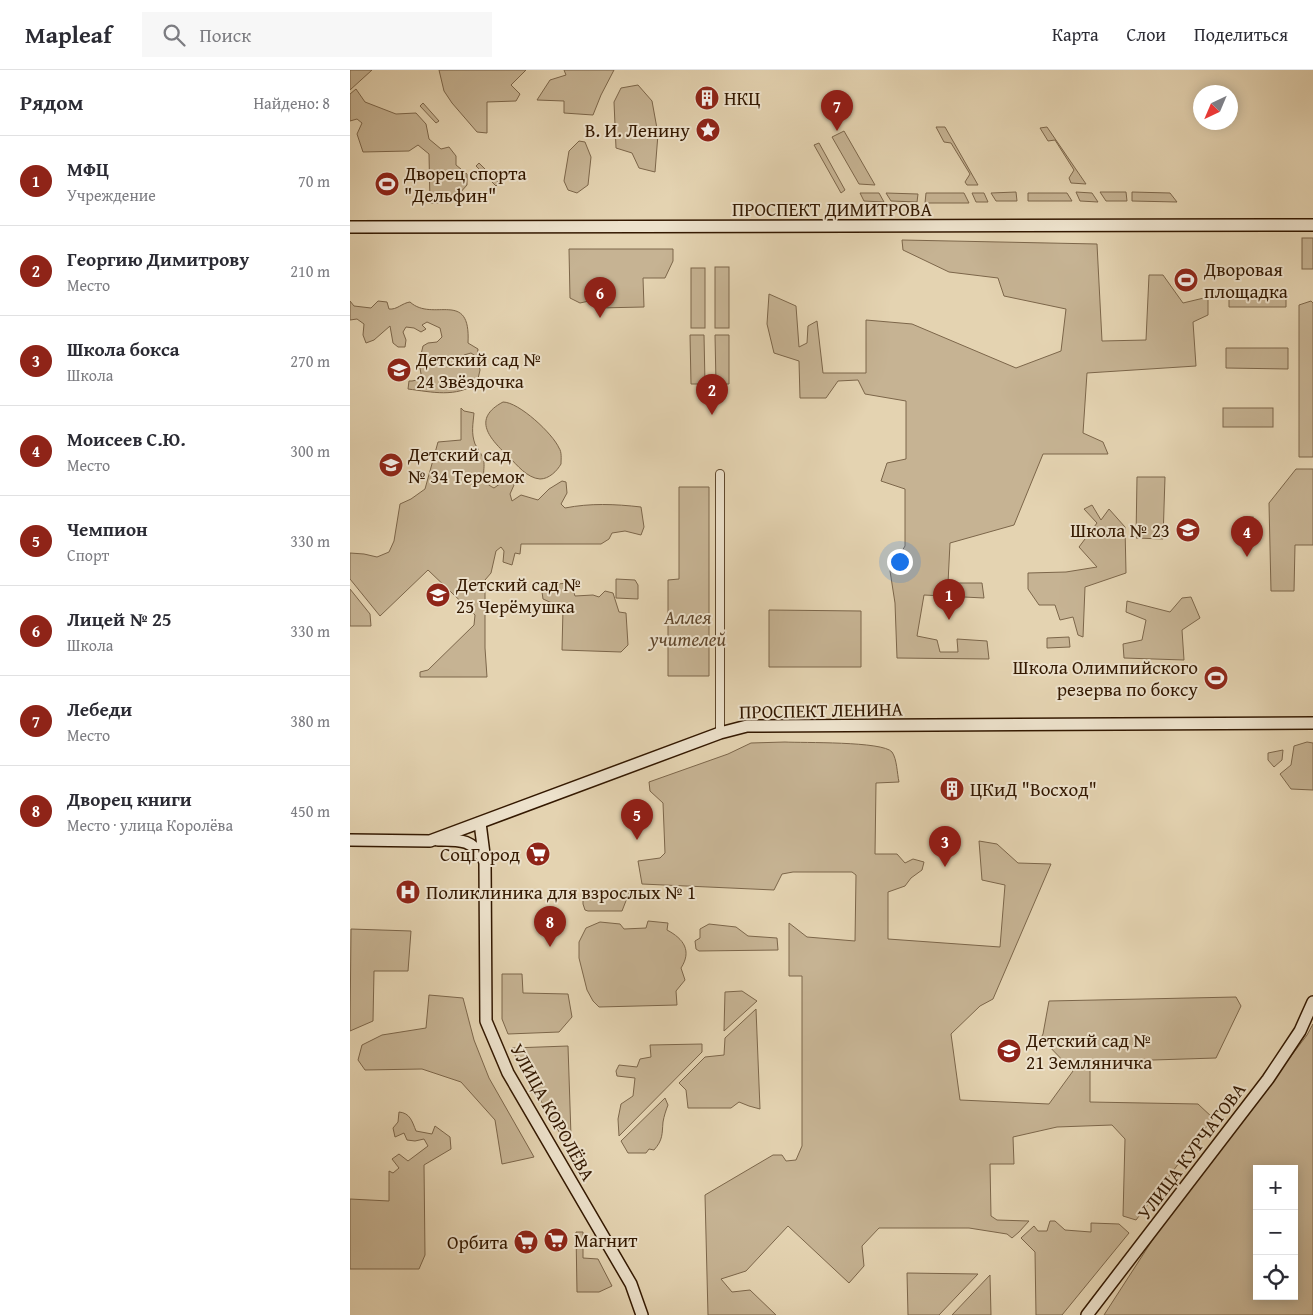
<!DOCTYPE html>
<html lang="ru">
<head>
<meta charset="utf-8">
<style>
	body { margin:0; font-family:"Gentium Book Plus",serif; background:#f7f7f7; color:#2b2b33 }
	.controls { position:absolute; right:15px; bottom:15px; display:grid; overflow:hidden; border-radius:0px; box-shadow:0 2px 12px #0003 }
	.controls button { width:45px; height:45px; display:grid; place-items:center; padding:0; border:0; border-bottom:1px solid #e1e1e2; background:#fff; color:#2b2b33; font:25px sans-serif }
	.compass { position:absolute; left:843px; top:15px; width:45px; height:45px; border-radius:50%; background:#fff; box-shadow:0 2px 12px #0003; rotate:224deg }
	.you { position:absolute; left:549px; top:491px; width:18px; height:18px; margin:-12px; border:4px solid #fff; border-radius:50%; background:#1a73e8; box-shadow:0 0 0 8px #1a73e833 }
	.badge { display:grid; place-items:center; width:32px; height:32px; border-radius:50%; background:#8f2418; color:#fff; font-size:16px; font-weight:700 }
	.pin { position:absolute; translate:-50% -41px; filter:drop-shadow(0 1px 2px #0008) }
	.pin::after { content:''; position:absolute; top:26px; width:18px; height:15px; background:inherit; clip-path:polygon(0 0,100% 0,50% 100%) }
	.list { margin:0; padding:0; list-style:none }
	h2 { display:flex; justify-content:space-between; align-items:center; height:65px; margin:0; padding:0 20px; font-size:21px }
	h2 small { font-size:16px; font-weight:400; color:#7c7c81 }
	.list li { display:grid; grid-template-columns:32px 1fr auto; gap:15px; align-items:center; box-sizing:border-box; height:90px; padding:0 20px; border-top:1px solid #e1e1e2 }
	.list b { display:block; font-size:19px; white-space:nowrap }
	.list p { margin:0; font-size:16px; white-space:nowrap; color:#7c7c81 }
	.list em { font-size:16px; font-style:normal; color:#7c7c81 }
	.icon { flex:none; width:28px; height:28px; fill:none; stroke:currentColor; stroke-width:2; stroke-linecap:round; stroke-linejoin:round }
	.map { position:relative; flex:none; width:963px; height:1245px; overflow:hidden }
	header { display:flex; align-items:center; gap:30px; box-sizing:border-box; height:70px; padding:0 25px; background:#fff; border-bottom:1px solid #e1e1e2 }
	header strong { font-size:24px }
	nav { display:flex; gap:28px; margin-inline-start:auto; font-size:18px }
	.search { width:350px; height:45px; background:#f7f7f7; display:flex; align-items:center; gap:12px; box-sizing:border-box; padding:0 18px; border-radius:0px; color:#7c7c81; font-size:19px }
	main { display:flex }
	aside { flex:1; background:#fff }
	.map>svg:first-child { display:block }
	.green { fill:#c6b393; stroke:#7c664a; fill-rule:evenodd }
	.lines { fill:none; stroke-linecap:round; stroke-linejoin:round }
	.street-casing { stroke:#5f472c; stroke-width:10 }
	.secondary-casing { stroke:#331800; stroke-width:14 }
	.street { stroke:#ede2cc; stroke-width:8 }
	.secondary { stroke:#ede2cc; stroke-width:11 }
	.labels { text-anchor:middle; stroke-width:4; stroke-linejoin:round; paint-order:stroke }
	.poi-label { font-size:19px; fill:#331800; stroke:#ede2cc; text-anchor:start }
	.street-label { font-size:19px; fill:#331800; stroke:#ede2cc }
	.park-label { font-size:19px; font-style:italic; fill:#5f462c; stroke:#ede2cc }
</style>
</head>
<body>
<header>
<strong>Mapleaf</strong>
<div class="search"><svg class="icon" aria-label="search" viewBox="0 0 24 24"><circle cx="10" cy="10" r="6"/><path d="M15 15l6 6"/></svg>Поиск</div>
<nav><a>Карта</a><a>Слои</a><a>Поделиться</a></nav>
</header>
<main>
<aside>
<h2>Рядом<small>Найдено: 8</small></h2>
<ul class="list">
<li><span class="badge">1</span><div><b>МФЦ</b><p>Учреждение</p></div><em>70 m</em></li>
<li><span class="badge">2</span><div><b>Георгию Димитрову</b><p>Место</p></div><em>210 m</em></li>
<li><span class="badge">3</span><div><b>Школа бокса</b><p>Школа</p></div><em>270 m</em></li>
<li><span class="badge">4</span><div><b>Моисеев С.Ю.</b><p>Место</p></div><em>300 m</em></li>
<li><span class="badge">5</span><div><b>Чемпион</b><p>Спорт</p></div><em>330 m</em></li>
<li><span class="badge">6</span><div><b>Лицей № 25</b><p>Школа</p></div><em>330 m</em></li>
<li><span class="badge">7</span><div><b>Лебеди</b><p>Место</p></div><em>380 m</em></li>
<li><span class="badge">8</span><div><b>Дворец книги</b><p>Место · улица Королёва</p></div><em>450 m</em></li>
</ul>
</aside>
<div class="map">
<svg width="963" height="1245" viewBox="0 0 963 1245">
	<rect width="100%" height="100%" fill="#e4d3b1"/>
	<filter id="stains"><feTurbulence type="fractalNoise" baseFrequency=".004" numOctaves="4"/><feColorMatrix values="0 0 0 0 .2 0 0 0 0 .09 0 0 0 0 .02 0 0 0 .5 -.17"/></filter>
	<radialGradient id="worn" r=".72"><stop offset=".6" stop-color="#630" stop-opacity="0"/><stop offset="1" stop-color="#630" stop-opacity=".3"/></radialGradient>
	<g class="green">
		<path d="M 0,0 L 22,0 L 0,20 Z"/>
		<path d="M 89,0 L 176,0 L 161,15 L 170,24 L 166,31 L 137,32 L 137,63 L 127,62 L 102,33 L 94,21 Z"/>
		<path d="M 214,0 L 264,0 L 251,25 L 243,45 L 214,43 L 214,31 L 187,30 L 200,10 L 216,5 Z"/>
		<path d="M 288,15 L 302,31 L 308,64 L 305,102 L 289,98 L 282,83 L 266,78 L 264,32 L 271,18 Z"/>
		<path d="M 6,19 L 15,32 L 46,44 L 66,43 L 76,54 L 79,69 L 91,79 L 99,77 L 106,86 L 106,95 L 117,104 L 117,115 L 101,133 L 80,133 L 79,84 L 68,75 L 59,81 L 13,82 L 7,64 L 12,53 L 7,49 L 0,51 L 0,24 Z"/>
		<path d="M 73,33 L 89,51 L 86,53 L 70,36 Z"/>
		<path d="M 586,57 L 595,57 L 628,115 L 617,115 L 615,112 L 620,104 L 601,73 L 594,72 Z"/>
		<path d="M 697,57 L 736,114 L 721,113 L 719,108 L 724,100 L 705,70 L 698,71 L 690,58 Z"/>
		<path d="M 494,61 L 525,115 L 509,114 L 482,67 Z"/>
		<path d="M 229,71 L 235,72 L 241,87 L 238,115 L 227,123 L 218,120 L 214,111 L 219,81 Z"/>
		<path d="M 469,73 L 495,120 L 491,123 L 464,75 Z"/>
		<path d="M 129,93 L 149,113 L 146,116 L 126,96 Z"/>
		<path d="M 666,122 L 667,131 L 646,131 L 641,123 Z"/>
		<path d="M 726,122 L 742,123 L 748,132 L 730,131 Z"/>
		<path d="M 750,122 L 776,122 L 777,131 L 756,131 Z"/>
		<path d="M 782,122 L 820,123 L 827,132 L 782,131 Z"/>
		<path d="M 510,123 L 529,123 L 534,132 L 514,131 Z"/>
		<path d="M 536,123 L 568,124 L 567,132 L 541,131 Z"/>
		<path d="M 576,123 L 614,123 L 619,133 L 575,133 Z"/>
		<path d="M 622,123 L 634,123 L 638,132 L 626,132 Z"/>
		<path d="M 678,123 L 717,123 L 722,131 L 678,131 Z"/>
		<rect x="952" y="168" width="11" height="31"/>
		<path d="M 552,170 L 747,174 L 752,271 L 796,270 L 799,205 L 813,205 L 833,233 L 858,227 L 858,245 L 843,252 L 846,296 L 737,303 L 733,363 L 753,372 L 758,384 L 693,384 L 664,455 L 600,473 L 598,513 L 632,513 L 634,528 L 574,525 L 567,566 L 587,570 L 590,582 L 608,582 L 607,569 L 637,571 L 639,589 L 547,588 L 545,533 L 540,501 L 555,476 L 555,419 L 531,411 L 537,393 L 556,389 L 556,331 L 515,324 L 508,310 L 488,311 L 476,328 L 450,328 L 449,291 L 424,283 L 417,254 L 419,224 L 446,236 L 449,277 L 457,273 L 458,256 L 467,251 L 473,303 L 516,303 L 516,250 L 562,254 L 666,298 L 711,281 L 716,239 L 654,226 L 648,208 L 599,202 L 553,180 Z"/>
		<path d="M 219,179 L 323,179 L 323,191 L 315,208 L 293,208 L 294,237 L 248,238 L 239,231 L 230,233 L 220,228 Z"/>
		<rect x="365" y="197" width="14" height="61"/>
		<rect x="341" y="198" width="14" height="60"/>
		<path d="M 828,207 L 844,207 L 844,214 L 829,214 Z"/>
		<path d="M 879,220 L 936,221 L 936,237 L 879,237 Z"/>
		<path d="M 0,231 L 4,236 L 21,238 L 28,231 L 37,232 L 39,239 C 47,240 52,233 60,232 C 83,253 121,218 118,273 L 128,279 L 127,287 L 121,283 L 114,285 L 107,295 L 120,293 L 129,296 L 130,300 L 127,313 C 106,328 82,322 58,319 L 59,311 L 62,311 L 72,309 L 69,293 L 73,276 L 78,273 L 87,272 L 92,267 L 90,258 L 77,252 L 72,255 L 76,259 L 71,262 L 64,258 L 56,257 L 53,262 L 56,270 L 55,277 L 48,277 L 43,273 L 40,256 L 24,270 L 16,273 L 13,265 L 14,254 L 7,249 L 0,250 Z"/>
		<path d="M 961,231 L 963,233 L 963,387 L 949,387 L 949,235 Z"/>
		<path d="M 340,265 L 354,265 L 355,314 L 341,314 Z"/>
		<path d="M 365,265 L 379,265 L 379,314 L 366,314 Z"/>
		<path d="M 876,278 L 938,278 L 938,299 L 876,298 Z"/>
		<path d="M 153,332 C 169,332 203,364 209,378 C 212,382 211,389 211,394 C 207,401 199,409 190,409 C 177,408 167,395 159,387 C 140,369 121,349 153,332 Z"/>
		<path d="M 111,338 L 114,341 L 124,343 C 123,354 121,363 125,374 C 128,379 131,383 133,388 C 137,400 127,410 144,418 L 154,411 L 161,411 L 164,415 L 160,424 L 162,431 L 171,425 L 188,430 L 199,419 L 212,411 L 216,412 L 217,423 L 211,434 L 215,438 C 240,433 265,434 291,437 L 294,457 L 291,465 L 275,461 L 262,463 L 259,469 L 251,474 L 171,474 L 170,484 L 165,483 L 162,495 L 153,492 L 154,481 L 151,477 L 146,481 L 141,503 L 135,510 L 135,578 L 137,607 L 70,607 L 70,602 L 78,600 L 124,555 L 125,545 L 78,500 L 30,546 L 0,509 L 0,483 L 14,484 L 27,487 L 39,482 L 44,471 L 50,434 L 61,429 L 75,419 L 88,372 L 111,370 Z"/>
		<rect x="873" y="338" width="50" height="19"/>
		<path d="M 946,399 L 963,399 L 963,475 L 945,475 L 944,521 L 921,521 L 919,433 Z"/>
		<path d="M 787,407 L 815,407 L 813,469 L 786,468 Z"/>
		<path d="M 329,417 L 359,417 L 359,606 L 318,606 L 318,510 L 329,509 Z"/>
		<path d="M 742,435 L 751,450 L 759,439 L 775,457 L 776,503 L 735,517 L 733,567 L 728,565 L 723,547 L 710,550 L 705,535 L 689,535 L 678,519 L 678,503 L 716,502 L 747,497 L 729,477 L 747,453 L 734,439 Z"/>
		<rect x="894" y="447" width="9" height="29"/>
		<path d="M 266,509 L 285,510 L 288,515 L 288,529 L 266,528 Z"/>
		<path d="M 221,513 L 225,526 L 243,525 L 249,527 L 255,521 L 263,523 L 269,542 L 276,543 L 278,575 L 271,582 L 212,580 L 213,538 L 193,529 L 191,515 Z"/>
		<path d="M 0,519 L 20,544 L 21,556 L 0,556 Z"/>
		<path d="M 841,527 L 850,548 L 832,560 L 834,590 L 774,588 L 773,574 L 792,570 L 796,550 L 776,542 L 777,531 L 820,542 L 832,528 Z"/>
		<path d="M 419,540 L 511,541 L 511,597 L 419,597 Z"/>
		<path d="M 719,567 L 720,577 L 697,578 L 697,568 Z"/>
		<path d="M 435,672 C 452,673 533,671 542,682 C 547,689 547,703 549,712 L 526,713 L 525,784 L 547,784 L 555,793 L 563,789 L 574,792 L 572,800 L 561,808 L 555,816 L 538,822 L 538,869 L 650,877 L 655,815 L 632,810 L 629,771 L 647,774 L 668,793 L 701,794 L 643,929 L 630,936 L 601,964 L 610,1030 L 699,1034 L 723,1001 L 691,968 L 693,964 L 699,931 L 886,927 L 891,936 L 866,988 L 740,992 L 740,1032 L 848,1034 L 863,1048 L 786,1150 L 773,1146 L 775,1069 L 762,1055 L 707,1057 L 663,1067 L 664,1094 L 640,1094 L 641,1146 L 647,1150 L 679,1151 L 669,1162 L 662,1168 L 657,1164 L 619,1158 L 529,1158 L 512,1176 L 514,1196 L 499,1213 L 438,1156 L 396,1201 L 371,1209 L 382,1222 L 400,1220 L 426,1245 L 358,1245 L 355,1125 L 423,1085 L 432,1085 L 436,1091 L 446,1090 L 452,1076 L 452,906 L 439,906 L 439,853 L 457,867 L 505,871 L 506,805 L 502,802 L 443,802 L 432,804 L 424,820 L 292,814 L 288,791 L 310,788 L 315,783 L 313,733 L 300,721 L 299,712 L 378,684 L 401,673 Z"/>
		<path d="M 957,672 L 963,673 L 963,720 L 941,719 L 930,704 L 941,695 L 944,676 Z"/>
		<path d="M 933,680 L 932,690 L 924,697 L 918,690 L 918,683 Z"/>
		<path d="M 233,822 L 279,823 L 272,841 L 238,841 L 235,840 L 233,834 Z"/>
		<path d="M 298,851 L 318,853 L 317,860 C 334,869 342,881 331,898 L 335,910 L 326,921 L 327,935 L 249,937 L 243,931 L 237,920 L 229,888 L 229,872 L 236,858 L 250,852 L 270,854 L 274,859 L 296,858 Z"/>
		<path d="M 359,854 L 386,857 L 398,866 L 427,868 L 428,880 L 349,881 L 346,879 L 345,871 L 350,868 L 350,859 Z"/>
		<path d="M 1,859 L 61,861 L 58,901 L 24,901 L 23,951 L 0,961 Z"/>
		<path d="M 152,904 L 172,904 L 173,923 L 218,924 L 222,947 L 209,962 L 158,964 L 152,949 Z"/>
		<path d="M 392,921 L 407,931 L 374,961 L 375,922 Z"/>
		<path d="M 79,925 L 113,928 L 124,970 L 139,1008 L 184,1087 L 152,1094 L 145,1050 L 111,1012 L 72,999 L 15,1000 L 8,990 L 12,975 L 32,965 L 76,958 Z"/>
		<path d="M 406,939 L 410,1039 L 399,1036 L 389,1032 L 381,1038 L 338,1038 L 336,1020 L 329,1013 L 355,987 L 374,985 L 375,968 Z"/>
		<path d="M 963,954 L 963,1245 L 754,1245 L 807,1163 L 957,965 ZM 907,1099 L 944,1099 L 944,1226 L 907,1226 Z"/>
		<path d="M 352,974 L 352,982 L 269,1066 L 268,1049 L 271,1034 L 283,1026 L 285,1008 L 267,1006 L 266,1001 L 269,995 L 287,997 L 290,989 L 301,987 L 300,975 Z"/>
		<path d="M 218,976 L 221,1066 L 211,1065 L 168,992 L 162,978 Z"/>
		<path d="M 315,1028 L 318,1035 C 316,1040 314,1046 313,1052 C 312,1064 313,1070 304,1080 L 299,1079 L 296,1083 L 278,1083 L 271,1071 Z"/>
		<path d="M 49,1042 C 60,1043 62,1051 66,1061 L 82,1064 L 85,1056 L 100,1067 L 101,1079 L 74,1095 L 75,1185 L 69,1199 L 0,1199 L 0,1129 L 39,1131 L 39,1101 L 43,1103 L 49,1098 L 42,1089 L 49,1084 L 58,1091 L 78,1076 L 74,1069 L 65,1071 L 57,1070 L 54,1063 L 45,1067 L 43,1058 L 48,1052 Z"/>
		<path d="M 700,1151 L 705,1151 L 715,1160 L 741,1162 L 741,1153 L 769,1154 L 779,1163 L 712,1245 L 686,1245 L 685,1182 L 671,1168 L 684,1156 L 688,1161 L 697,1161 Z"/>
		<path d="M 233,1162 L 233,1188 L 248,1189 L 262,1216 L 249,1222 L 227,1222 L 226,1162 Z"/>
		<path d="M 557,1203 L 628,1204 L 589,1245 L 558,1245 Z"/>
		<path d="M 640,1205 L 641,1245 L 602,1245 Z"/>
	</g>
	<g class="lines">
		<defs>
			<path id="street" d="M 370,663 L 370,404"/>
			<g id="secondary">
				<path d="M 0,157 L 963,155"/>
				<path d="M 130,753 L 135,792 L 136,951 L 158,1003 L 281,1214 L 292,1245"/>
				<path d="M 0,770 L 80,771 L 370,663 L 397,656 L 963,653"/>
				<path d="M 88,770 C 111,770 122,769 134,790"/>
				<path d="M 737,1245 L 918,1009 L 950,961 L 963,932"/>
			</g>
		</defs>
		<use href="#street" class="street-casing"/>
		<use href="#secondary" class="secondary-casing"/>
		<use href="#street" class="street"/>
		<use href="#secondary" class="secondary"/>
	</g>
	<defs>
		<symbol id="building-disc" viewBox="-11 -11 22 22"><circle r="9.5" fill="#8f2418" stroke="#ede2cc"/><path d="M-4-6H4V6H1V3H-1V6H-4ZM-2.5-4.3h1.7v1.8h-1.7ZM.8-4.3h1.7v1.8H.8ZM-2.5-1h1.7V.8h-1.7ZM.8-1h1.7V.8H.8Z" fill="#fff"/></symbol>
		<symbol id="sight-disc" viewBox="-11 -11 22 22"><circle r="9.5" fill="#8f2418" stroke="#ede2cc"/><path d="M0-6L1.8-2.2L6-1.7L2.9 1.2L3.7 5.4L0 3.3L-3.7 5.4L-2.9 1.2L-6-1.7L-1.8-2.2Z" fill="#fff"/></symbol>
		<symbol id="stadium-disc" viewBox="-11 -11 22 22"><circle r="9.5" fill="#8f2418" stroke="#ede2cc"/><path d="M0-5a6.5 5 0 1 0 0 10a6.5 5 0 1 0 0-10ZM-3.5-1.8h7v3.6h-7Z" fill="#fff"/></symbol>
		<symbol id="school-disc" viewBox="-11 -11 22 22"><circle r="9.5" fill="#8f2418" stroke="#ede2cc"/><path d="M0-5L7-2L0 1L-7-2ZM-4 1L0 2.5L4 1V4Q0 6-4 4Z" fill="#fff"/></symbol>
		<symbol id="supermarket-disc" viewBox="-11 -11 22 22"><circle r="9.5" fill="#8f2418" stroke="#ede2cc"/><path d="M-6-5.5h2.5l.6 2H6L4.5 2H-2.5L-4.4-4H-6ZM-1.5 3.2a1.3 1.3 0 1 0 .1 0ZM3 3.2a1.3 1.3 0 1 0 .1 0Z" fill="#fff"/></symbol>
		<symbol id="hospital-disc" viewBox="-11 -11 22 22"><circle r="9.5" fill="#8f2418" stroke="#ede2cc"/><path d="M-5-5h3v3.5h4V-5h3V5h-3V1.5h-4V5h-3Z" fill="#fff"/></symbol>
	</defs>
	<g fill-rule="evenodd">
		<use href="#building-disc" x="343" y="14" width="28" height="28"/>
		<use href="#sight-disc" x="344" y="46" width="28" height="28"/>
		<use href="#stadium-disc" x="23" y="100" width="28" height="28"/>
		<use href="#stadium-disc" x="822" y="196" width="28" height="28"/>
		<use href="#school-disc" x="35" y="286" width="28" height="28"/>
		<use href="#school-disc" x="27" y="381" width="28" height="28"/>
		<use href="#school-disc" x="824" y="446" width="28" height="28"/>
		<use href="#school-disc" x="74" y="511" width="28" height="28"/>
		<use href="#stadium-disc" x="852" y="594" width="28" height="28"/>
		<use href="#building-disc" x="588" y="705" width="28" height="28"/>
		<use href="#supermarket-disc" x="174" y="770" width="28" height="28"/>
		<use href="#hospital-disc" x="44" y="808" width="28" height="28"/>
		<use href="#school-disc" x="645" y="967" width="28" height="28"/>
		<use href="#supermarket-disc" x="192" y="1156" width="28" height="28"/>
		<use href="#supermarket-disc" x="162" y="1158" width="28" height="28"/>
	</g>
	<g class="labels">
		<g class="poi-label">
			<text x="374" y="35">НКЦ</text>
			<text x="340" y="67" text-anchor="end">В. И. Ленину</text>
			<text x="54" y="110">Дворец спорта<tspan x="54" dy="22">"Дельфин"</tspan></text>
			<text x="854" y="206">Дворовая<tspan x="854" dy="22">площадка</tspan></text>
			<text x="66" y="296">Детский сад №<tspan x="66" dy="22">24 Звёздочка</tspan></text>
			<text x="58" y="391">Детский сад<tspan x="58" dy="22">№ 34 Теремок</tspan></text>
			<text x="820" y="467" text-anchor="end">Школа № 23</text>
			<text x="106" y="521">Детский сад №<tspan x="106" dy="22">25 Черёмушка</tspan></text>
			<text x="848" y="604" text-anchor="end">Школа Олимпийского<tspan x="848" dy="22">резерва по боксу</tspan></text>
			<text x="620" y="726">ЦКиД "Восход"</text>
			<text x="170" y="791" text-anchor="end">СоцГород</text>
			<text x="76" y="829">Поликлиника для взрослых № 1</text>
			<text x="676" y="977">Детский сад №<tspan x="676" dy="22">21 Земляничка</tspan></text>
			<text x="224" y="1177">Магнит</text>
			<text x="158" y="1179" text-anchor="end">Орбита</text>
		</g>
		<g class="street-label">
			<text x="482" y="146">ПРОСПЕКТ ДИМИТРОВА</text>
			<text transform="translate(471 640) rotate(-1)" y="7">ПРОСПЕКТ ЛЕНИНА</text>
			<text transform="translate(203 1042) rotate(61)" y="7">УЛИЦА КОРОЛЁВА</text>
			<text transform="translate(841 1081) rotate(-53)" y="7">УЛИЦА КУРЧАТОВА</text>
		</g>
		<g class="park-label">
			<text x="338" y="554">Аллея<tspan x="338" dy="22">учителей</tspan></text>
		</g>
	</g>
	<rect width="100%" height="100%" filter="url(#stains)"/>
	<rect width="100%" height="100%" fill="url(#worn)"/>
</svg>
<div class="controls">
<button>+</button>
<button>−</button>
<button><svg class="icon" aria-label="locate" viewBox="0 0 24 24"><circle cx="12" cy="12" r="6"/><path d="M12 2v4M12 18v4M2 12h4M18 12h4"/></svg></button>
</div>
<svg class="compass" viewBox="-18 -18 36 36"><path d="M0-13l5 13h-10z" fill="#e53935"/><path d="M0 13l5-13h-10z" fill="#7c7c81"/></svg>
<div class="you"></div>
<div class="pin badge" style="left:599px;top:550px">1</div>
<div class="pin badge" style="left:362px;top:345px">2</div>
<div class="pin badge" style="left:595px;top:797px">3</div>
<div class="pin badge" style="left:897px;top:487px">4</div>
<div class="pin badge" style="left:287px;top:770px">5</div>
<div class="pin badge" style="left:250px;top:248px">6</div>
<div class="pin badge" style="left:487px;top:61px">7</div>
<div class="pin badge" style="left:200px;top:877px">8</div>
</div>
</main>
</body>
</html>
